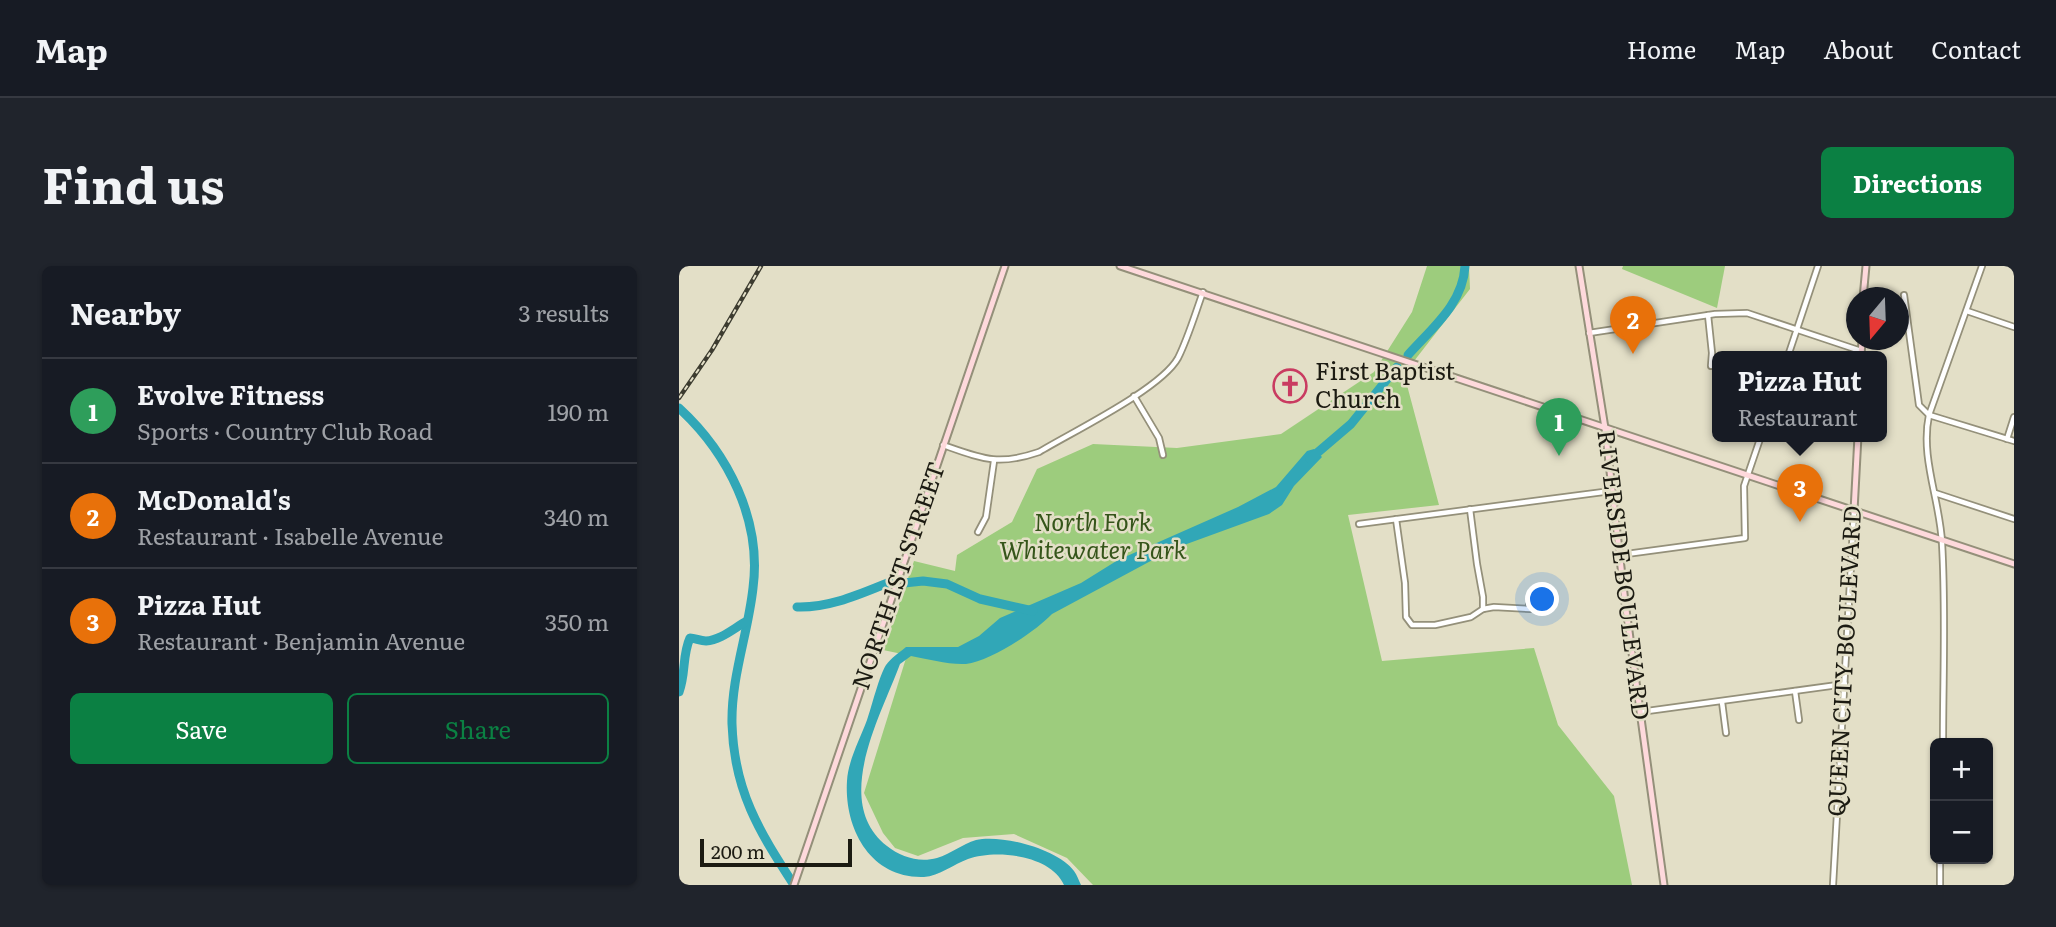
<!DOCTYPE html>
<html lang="en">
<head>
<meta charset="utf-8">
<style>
	body { margin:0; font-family:Literata,serif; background:#20242c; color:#f1f3f6 }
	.controls { position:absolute; right:21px; bottom:21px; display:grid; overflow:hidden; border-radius:10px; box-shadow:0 2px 5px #0004 }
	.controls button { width:63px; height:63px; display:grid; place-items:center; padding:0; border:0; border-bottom:2px solid #363941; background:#171b24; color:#f1f3f6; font:35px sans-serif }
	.compass { position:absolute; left:1167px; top:21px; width:63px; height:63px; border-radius:50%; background:#171b24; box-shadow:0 2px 5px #0004; rotate:199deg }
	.scale { position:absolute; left:21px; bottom:18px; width:152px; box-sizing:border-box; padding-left:7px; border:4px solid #1c1b12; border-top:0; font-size:19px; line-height:24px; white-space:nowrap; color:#1c1b12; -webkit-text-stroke:5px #e3dfc7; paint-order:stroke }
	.you { position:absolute; left:864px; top:334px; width:24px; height:24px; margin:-18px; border:5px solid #fff; border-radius:50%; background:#1a73e8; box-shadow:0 0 0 10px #1a73e833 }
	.badge { display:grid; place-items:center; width:46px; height:46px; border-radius:50%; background:#0b8043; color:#fff; font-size:23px; font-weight:700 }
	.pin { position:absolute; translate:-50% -58px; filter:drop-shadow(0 2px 4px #0008) }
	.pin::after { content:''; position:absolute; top:37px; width:24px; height:21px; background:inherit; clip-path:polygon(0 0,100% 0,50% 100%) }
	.popup { position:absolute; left:1033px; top:85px; width:175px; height:91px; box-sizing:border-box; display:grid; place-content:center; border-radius:10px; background:#171b24; filter:drop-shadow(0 2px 5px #0005); font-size:23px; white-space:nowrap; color:#9ea1a6 }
	.popup b { font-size:26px; color:#f1f3f6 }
	.popup::after { content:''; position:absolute; left:50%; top:100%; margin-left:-14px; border:14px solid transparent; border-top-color:#171b24 }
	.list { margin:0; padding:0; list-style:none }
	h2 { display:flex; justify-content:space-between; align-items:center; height:91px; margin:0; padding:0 28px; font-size:30px }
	h2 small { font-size:23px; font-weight:400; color:#9ea1a6 }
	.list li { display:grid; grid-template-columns:46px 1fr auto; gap:21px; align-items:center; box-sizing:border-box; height:105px; padding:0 28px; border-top:2px solid #363941 }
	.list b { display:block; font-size:26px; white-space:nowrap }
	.list p { margin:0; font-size:23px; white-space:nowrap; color:#9ea1a6 }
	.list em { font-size:23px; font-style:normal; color:#9ea1a6 }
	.actions { display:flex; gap:14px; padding:21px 28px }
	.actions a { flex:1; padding:16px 0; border:2px solid #0b8043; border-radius:10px; text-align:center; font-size:24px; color:#0b8043 }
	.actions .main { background:#0b8043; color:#fff }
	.map { position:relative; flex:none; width:1335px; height:619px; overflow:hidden; border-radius:10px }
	header { display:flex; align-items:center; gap:42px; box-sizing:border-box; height:98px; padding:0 35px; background:#171b24; border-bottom:2px solid #363941 }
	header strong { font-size:33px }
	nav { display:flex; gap:38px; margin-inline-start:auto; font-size:24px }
	.intro { display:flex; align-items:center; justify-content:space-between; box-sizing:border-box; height:168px; padding:0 42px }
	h1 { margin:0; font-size:49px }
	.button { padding:18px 32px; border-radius:10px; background:#0b8043; color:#fff; font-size:24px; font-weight:700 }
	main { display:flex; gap:42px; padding:0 42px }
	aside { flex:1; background:#171b24; border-radius:10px; box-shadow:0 2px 5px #0004 }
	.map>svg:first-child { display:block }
	.green { fill:#9dcc7d }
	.water { fill:#31a7b7 }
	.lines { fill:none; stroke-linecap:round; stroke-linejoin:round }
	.river { stroke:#31a7b7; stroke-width:9 }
	.street-casing { stroke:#94907a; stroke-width:8 }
	.secondary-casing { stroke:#94907a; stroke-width:9 }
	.street { stroke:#fff; stroke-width:4.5 }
	.secondary { stroke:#fed9dc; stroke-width:5 }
	.rail-casing { stroke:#3d3c30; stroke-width:4.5 }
	.rail { stroke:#e3dfc7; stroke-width:2; stroke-dasharray:5; stroke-linecap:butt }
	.labels { text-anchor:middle; stroke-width:5; stroke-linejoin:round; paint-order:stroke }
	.poi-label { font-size:24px; fill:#1c1b12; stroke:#e3dfc7; text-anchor:start }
	.park-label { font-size:24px; font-style:italic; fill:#35551a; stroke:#e3dfc7 }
	.street-label { font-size:24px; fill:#1c1b12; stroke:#e3dfc7 }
</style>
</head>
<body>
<header>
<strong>Map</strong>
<nav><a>Home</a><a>Map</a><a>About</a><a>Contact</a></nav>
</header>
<div class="intro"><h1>Find us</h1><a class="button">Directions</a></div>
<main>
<aside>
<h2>Nearby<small>3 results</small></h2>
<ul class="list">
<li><span class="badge" style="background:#2e9e5b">1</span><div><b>Evolve Fitness</b><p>Sports · Country Club Road</p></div><em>190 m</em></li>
<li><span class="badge" style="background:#e8710a">2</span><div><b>McDonald's</b><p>Restaurant · Isabelle Avenue</p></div><em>340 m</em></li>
<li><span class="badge" style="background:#e8710a">3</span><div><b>Pizza Hut</b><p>Restaurant · Benjamin Avenue</p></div><em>350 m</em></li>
</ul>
<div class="actions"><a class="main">Save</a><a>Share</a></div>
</aside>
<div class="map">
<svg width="1335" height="619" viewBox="0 0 1335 619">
	<rect width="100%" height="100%" fill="#e3dfc7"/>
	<g class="green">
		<path d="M 748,0 L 790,0 L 791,23 L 725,108 L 760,239 L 669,249 L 703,395 L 855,382 L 879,459 L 935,530 L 953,619 L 414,619 L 388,592 L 335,568 L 284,572 L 239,590 L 216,582 L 204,567 L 185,527 L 228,389 L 204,384 L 235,295 L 276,305 L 278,289 L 333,256 L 358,203 L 414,178 L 498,182 L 602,168 L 695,106 L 733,46 Z"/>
		<path d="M 944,0 L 1046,0 L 1038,42 L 943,3 Z"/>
	</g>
	<path class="water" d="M 635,183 L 643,191 L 615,220 L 603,239 L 590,248 L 494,283 L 373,348 C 357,365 312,395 287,398 C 270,399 249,393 232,390 L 221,398 C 202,450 152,536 208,580 C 222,591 240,597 258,592 C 272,588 283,578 297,574 C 322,568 379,583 395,605 C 398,609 400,615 402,619 L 385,619 C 372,589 317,583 289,593 C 275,598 260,610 245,611 C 191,613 165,562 168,515 C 169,495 181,473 188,454 C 193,440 200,410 207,399 C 212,392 221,386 227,381 L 279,381 L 300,370 L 321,352 L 402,317 L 439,294 L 559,241 L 597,221 L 628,185 Z"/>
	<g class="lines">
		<g class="river">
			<path d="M 729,89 C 753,62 784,38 786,0"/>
			<path d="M 0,142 C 49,187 83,254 74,322 C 69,368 52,411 53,458 C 55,525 80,565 115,619"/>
			<path d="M 631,193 L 672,158 L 718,101"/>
			<path d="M 225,317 L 244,315 L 268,318 L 301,333 L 354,345"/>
			<path d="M 118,341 C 151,342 181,328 211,316"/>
			<path d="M 0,426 C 7,408 3,389 11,372 C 16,372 21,375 27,375 C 42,374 55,362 68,355"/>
		</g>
		<defs>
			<g id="street">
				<path d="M 1303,0 L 1250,149 L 1335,175"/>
				<path d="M 1225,29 L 1240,139 L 1250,149 C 1241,192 1261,234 1263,277 C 1267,344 1264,411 1264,477"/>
				<path d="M 1288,45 L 1335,61"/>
				<path d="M 1029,49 L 1033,87 L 1032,100"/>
				<path d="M 910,67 L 1036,48 L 1068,47 L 1182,85"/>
				<path d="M 1109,90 L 1139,0"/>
				<path d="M 455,130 L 480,172 L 484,189"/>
				<path d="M 1328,173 L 1335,151"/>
				<path d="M 264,179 C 304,193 319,200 360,186 C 393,166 482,123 499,92 C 509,72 516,48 524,26"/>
				<path d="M 1256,227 L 1335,253"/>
				<path d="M 791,243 L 798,298 L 804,331 L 804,343"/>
				<path d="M 717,253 L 726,317 L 727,351 L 733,359 L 756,359 L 792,351 L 804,343 L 815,341 L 851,343 L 850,339"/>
				<path d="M 680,258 L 932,225"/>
				<path d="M 299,266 L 307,251 L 315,195"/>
				<path d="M 940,289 L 1066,272 L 1065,220 L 1082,170"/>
				<path d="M 1116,425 L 1120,454"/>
				<path d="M 1043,436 L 1047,467"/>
				<path d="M 961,446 L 1166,418"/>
				<path d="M 1154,619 L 1175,245"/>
				<path d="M 1261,619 L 1261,593"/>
			</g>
			<g id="secondary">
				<path d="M 441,0 L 1335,298"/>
				<path d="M 900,0 L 926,162 L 946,336 L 985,619"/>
				<path d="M 1184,32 L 1187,0"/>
				<path d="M 1182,90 L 1183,74"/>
				<path d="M 1175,245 L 1179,170"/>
				<path d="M 115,619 L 326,0"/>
			</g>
		</defs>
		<use href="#street" class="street-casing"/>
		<use href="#secondary" class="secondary-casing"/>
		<use href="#street" class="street"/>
		<use href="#secondary" class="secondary"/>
		<defs>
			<path id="rail" d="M 0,132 L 33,84 L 82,0"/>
		</defs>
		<use href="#rail" class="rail-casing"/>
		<use href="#rail" class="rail"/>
	</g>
	<defs>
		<symbol id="church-ring" viewBox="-11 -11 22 22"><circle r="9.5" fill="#e3dfc7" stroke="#c93b61" stroke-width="1.5"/><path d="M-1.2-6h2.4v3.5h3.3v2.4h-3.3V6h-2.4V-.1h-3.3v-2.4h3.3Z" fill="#c93b61"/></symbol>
	</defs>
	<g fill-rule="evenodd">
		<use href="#church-ring" x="592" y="101" width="38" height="38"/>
	</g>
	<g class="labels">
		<g class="poi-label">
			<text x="636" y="114">First Baptist<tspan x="636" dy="28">Church</tspan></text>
		</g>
		<g class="park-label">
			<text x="414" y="265">North Fork<tspan x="414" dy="28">Whitewater Park</tspan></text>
		</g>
		<g class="street-label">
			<text transform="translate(944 309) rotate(83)" y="8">RIVERSIDE BOULEVARD</text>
			<text transform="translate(220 310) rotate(-71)" y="8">NORTH 1ST STREET</text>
			<text transform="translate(1166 395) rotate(-87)" y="8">QUEEN CITY BOULEVARD</text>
		</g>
	</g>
</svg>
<div class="controls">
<button>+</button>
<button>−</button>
</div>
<svg class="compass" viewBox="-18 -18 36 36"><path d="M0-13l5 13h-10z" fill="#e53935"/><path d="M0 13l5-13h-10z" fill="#9ea1a6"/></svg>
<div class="scale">200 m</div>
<div class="you"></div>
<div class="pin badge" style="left:880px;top:190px;background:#2e9e5b">1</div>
<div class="pin badge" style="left:954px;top:88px;background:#e8710a">2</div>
<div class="pin badge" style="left:1121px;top:256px;background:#e8710a">3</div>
<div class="popup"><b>Pizza Hut</b>Restaurant</div>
</div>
</main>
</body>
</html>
